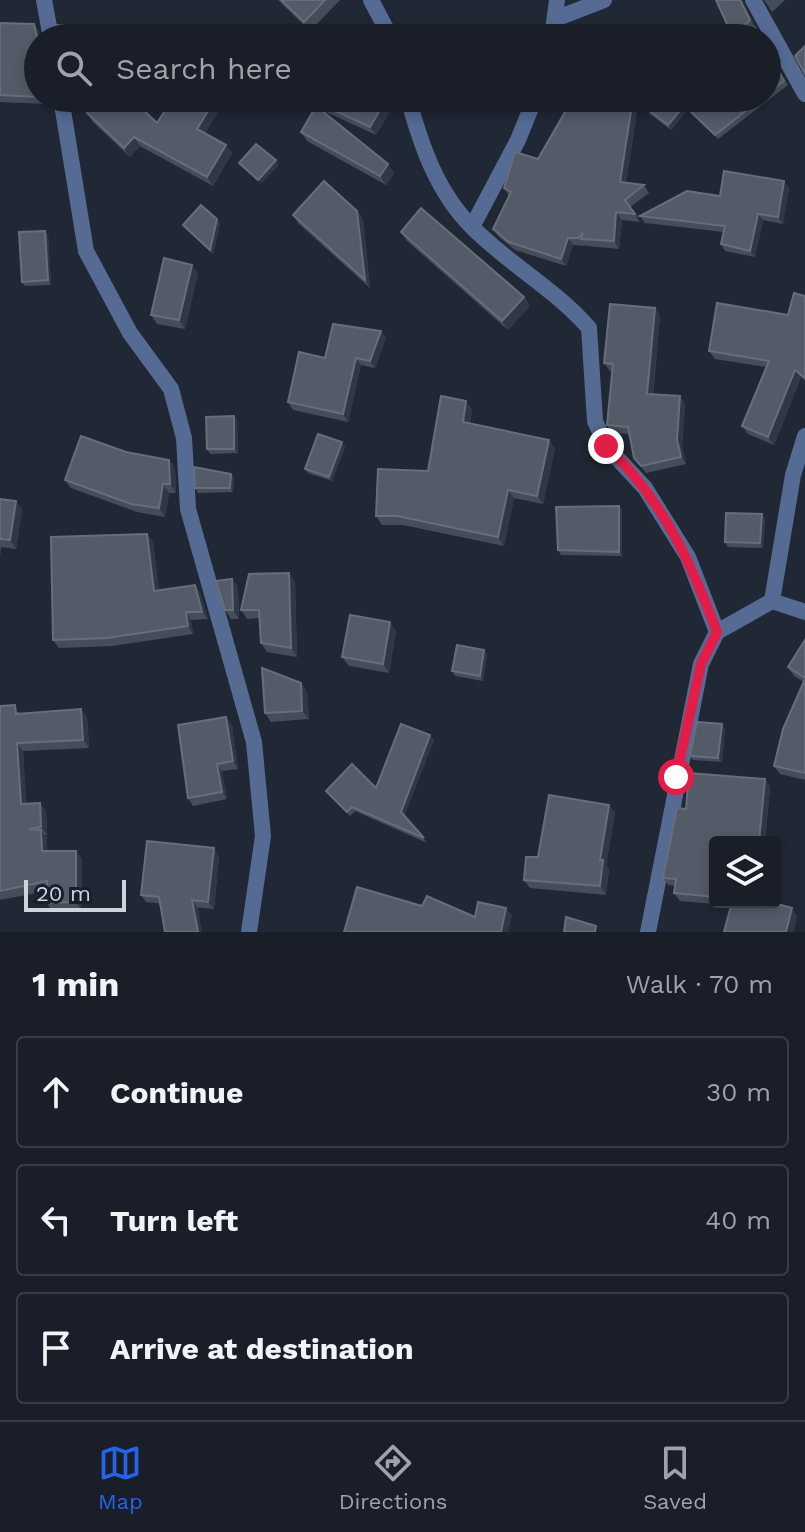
<!DOCTYPE html>
<html lang="en">
<head>
<meta charset="utf-8">
<style>
	body { margin:0; font-family:"Work Sans",sans-serif; background:#222730; color:#f1f3f6 }
	.controls { position:absolute; right:24px; bottom:24px; display:grid; overflow:hidden; border-radius:8px; box-shadow:0 4px 12px #0003 }
	.controls button { width:72px; height:72px; display:grid; place-items:center; padding:0; border:0; border-bottom:2px solid #373c45; background:#191e28; color:#f1f3f6; font:40px sans-serif }
	.scale { position:absolute; left:24px; bottom:20px; width:102px; box-sizing:border-box; padding-left:8px; border:4px solid #cfd3dc; border-top:0; font-size:22px; line-height:28px; white-space:nowrap; color:#cfd3dc; -webkit-text-stroke:6px #181e2b; paint-order:stroke }
	.stop { position:absolute; width:24px; height:24px; margin:-18px; border:6px solid #e11d48; border-radius:50%; background:#fff }
	.stop.end { background:#e11d48; border-color:#fff; box-shadow:0 2px 8px #0008 }
	.list { margin:0; padding:0; list-style:none }
	h2 { display:flex; justify-content:space-between; align-items:center; height:104px; margin:0; padding:0 32px; font-size:34px }
	h2 small { font-size:26px; font-weight:400; color:#9fa2a8 }
	.list li { display:grid; grid-template-columns:52px 1fr auto; gap:24px; align-items:center; box-sizing:border-box; height:112px; margin:0 16px 16px; padding:0 16px; border:2px solid #373c45; border-radius:8px }
	.list b { display:block; font-size:30px; white-space:nowrap }
	.list em { font-size:26px; font-style:normal; color:#9fa2a8 }
	.icon { flex:none; width:44px; height:44px; fill:none; stroke:currentColor; stroke-width:2; stroke-linecap:round; stroke-linejoin:round }
	.map { position:relative; flex:none; width:805px; height:932px; overflow:hidden }
	.search { position:absolute; background:#191e28; box-shadow:0 4px 12px #0003; left:24px; right:24px; top:24px; height:88px; display:flex; align-items:center; gap:20px; box-sizing:border-box; padding:0 28px; border-radius:44px; color:#9fa2a8; font-size:30px }
	.sheet { height:488px; background:#191e28 }
	nav { display:flex; justify-content:space-around; align-items:center; box-sizing:border-box; height:112px; border-top:2px solid #373c45; background:#191e28; font-size:22px; color:#9fa2a8 }
	nav a { display:grid; justify-items:center; gap:4px }
	nav .on { color:#2563eb }
	.map>svg:first-child { display:block }
	.lines { fill:none; stroke-linecap:round; stroke-linejoin:round }
	.street { stroke:#566b94; stroke-width:16 }
	.wall { fill:#454c5a }
	.shaded-wall { fill:#313845 }
	.building { fill:#545b68; stroke:#676e7a; stroke-width:2 }
	.route { stroke:#e11d48; stroke-width:10 }
</style>
</head>
<body>
<div class="map">
<svg width="805" height="932" viewBox="0 0 805 932">
	<rect width="100%" height="100%" fill="#212835"/>
	<g class="lines">
		<g class="street">
			<path d="M 44,0 L 51,38"/>
			<path d="M 371,0 L 391,38"/>
			<path d="M 753,0 L 805,94"/>
			<path d="M 555,19 L 604,0"/>
			<path d="M 552,38 L 557,0"/>
			<path d="M 61,98 L 86,251 L 130,333 L 171,389 L 184,438 L 188,509 L 254,742 L 263,836 L 249,932"/>
			<path d="M 408,98 C 421,145 437,193 473,228 C 510,265 555,289 589,328 L 595,421 L 606,446 L 645,488 L 688,557 L 717,632"/>
			<path d="M 472,227 L 518,140 L 535,98"/>
			<path d="M 772,601 L 793,475 L 805,436"/>
			<path d="M 648,932 L 701,664 L 717,632 L 772,601 L 805,612"/>
		</g>
	</g>
	<g class="wall">
		<path d="M 278,0 L 340,0 L 310,31 Z"/>
		<path d="M 716,0 L 742,0 L 756,28 L 755,29 L 761,38 L 734,38 Z"/>
		<path d="M 764,0 L 785,0 L 772,12 Z"/>
		<path d="M 0,23 L 39,31 L 38,66 L 35,66 L 34,80 L 38,81 L 38,98 L 47,98 L 47,104 L 0,102 Z"/>
		<path d="M 767,49 L 788,85 L 718,139 L 690,111 L 708,98 L 767,98 Z"/>
		<path d="M 320,98 L 394,98 L 396,101 L 376,135 L 324,111 L 318,103 Z"/>
		<path d="M 569,98 L 639,98 L 626,183 L 644,185 L 649,193 L 630,207 L 640,222 L 622,220 L 619,249 L 587,246 L 585,245 L 584,246 L 573,245 L 566,266 L 515,250 L 499,237 L 493,229 L 509,196 L 504,188 L 538,159 L 572,100 Z"/>
		<path d="M 691,105 L 671,130 L 650,114 L 647,109 Z"/>
		<path d="M 87,113 L 157,123 L 205,133 L 232,153 L 213,186 L 140,146 L 130,157 L 93,122 Z"/>
		<path d="M 301,132 L 394,173 L 386,185 L 307,141 Z"/>
		<path d="M 789,188 L 783,224 L 763,220 L 755,257 L 725,251 L 721,244 L 723,232 L 645,223 L 640,216 L 720,196 Z"/>
		<path d="M 357,211 L 363,219 L 370,288 L 298,223 L 293,215 Z"/>
		<path d="M 220,223 L 213,254 L 186,229 L 183,225 Z"/>
		<path d="M 45,231 L 48,235 L 51,285 L 25,286 L 22,282 Z"/>
		<path d="M 401,232 L 524,297 L 530,306 L 508,330 L 407,241 Z"/>
		<path d="M 198,273 L 185,329 L 157,324 L 151,315 Z"/>
		<path d="M 805,296 L 805,381 L 801,377 L 774,445 L 748,434 L 742,426 L 766,367 L 715,359 L 709,351 L 788,315 Z"/>
		<path d="M 660,315 L 653,394 L 685,403 L 682,448 L 686,464 L 646,473 L 634,458 L 629,434 L 612,433 L 607,425 L 612,371 L 610,371 L 604,363 Z"/>
		<path d="M 381,331 L 386,338 L 375,368 L 361,365 L 348,422 L 293,410 L 288,402 L 325,358 Z"/>
		<path d="M 472,409 L 470,424 L 555,448 L 543,504 L 514,498 L 504,546 L 403,525 L 382,525 L 376,516 L 428,471 Z"/>
		<path d="M 237,420 L 238,453 L 210,454 L 207,449 Z"/>
		<path d="M 342,442 L 345,447 L 332,481 L 308,473 L 305,469 Z"/>
		<path d="M 126,452 L 169,460 L 175,468 L 176,493 L 169,493 L 165,517 L 137,512 L 71,488 L 65,480 Z"/>
		<path d="M 231,474 L 234,478 L 233,492 L 198,493 L 195,488 Z"/>
		<path d="M 0,499 L 16,501 L 22,510 L 16,549 L 1,547 L 0,557 Z"/>
		<path d="M 619,506 L 622,510 L 622,556 L 561,555 L 558,550 Z"/>
		<path d="M 765,519 L 763,548 L 728,547 L 725,542 Z"/>
		<path d="M 147,534 L 153,542 L 159,591 L 195,585 L 200,593 L 208,619 L 191,620 L 193,634 L 112,646 L 59,648 L 53,640 Z"/>
		<path d="M 289,573 L 295,582 L 297,657 L 267,652 L 261,643 L 259,618 L 247,619 L 241,610 Z"/>
		<path d="M 232,579 L 238,587 L 239,619 L 231,619 L 225,610 Z"/>
		<path d="M 396,631 L 389,673 L 349,666 L 342,657 Z"/>
		<path d="M 805,640 L 805,780 L 780,774 L 774,766 L 804,682 L 794,676 L 788,667 Z"/>
		<path d="M 484,650 L 487,654 L 483,681 L 455,676 L 452,671 Z"/>
		<path d="M 301,683 L 307,692 L 309,719 L 271,722 L 265,713 Z"/>
		<path d="M 0,706 L 21,713 L 87,717 L 89,748 L 23,751 L 26,803 L 46,811 L 47,835 L 45,835 L 47,838 L 47,851 L 76,851 L 82,859 L 81,910 L 52,911 L 47,903 L 47,891 L 0,900 Z"/>
		<path d="M 722,724 L 725,729 L 722,762 L 693,760 L 690,756 Z"/>
		<path d="M 232,725 L 238,769 L 222,771 L 227,799 L 193,806 L 188,798 Z"/>
		<path d="M 430,735 L 434,740 L 404,816 L 427,843 L 355,811 L 350,816 L 326,791 L 376,788 Z"/>
		<path d="M 765,779 L 770,787 L 765,842 L 715,842 L 715,902 L 727,902 L 726,905 L 680,901 L 674,893 L 675,886 L 668,885 L 663,878 L 686,809 Z"/>
		<path d="M 609,805 L 615,813 L 606,865 L 609,869 L 606,895 L 530,888 L 524,880 L 538,857 Z"/>
		<path d="M 219,856 L 214,909 L 146,902 L 141,895 Z"/>
	</g>
	<g class="shaded-wall">
		<path d="M 740,0 L 742,0 L 756,28 L 750,20 Z"/>
		<path d="M 34,24 L 39,31 L 40,38 L 38,38 Z"/>
		<path d="M 104,28 L 109,35 L 109,38 L 104,38 Z"/>
		<path d="M 30,59 L 35,66 L 34,86 L 29,79 Z"/>
		<path d="M 216,98 L 227,98 L 203,137 L 197,129 Z"/>
		<path d="M 387,98 L 394,98 L 396,101 L 376,135 L 370,127 Z"/>
		<path d="M 633,98 L 639,98 L 625,189 L 620,182 Z"/>
		<path d="M 688,101 L 691,105 L 671,130 L 668,125 Z"/>
		<path d="M 134,137 L 140,146 L 130,157 L 124,148 Z"/>
		<path d="M 226,145 L 232,153 L 213,186 L 207,177 Z"/>
		<path d="M 276,160 L 279,165 L 261,184 L 258,180 Z"/>
		<path d="M 388,164 L 394,173 L 386,185 L 380,176 Z"/>
		<path d="M 784,181 L 789,188 L 783,224 L 778,217 Z"/>
		<path d="M 357,211 L 363,219 L 370,288 L 365,280 Z"/>
		<path d="M 616,212 L 622,220 L 619,249 L 614,241 Z"/>
		<path d="M 758,214 L 763,220 L 755,257 L 750,251 Z"/>
		<path d="M 217,219 L 220,223 L 213,254 L 210,250 Z"/>
		<path d="M 45,231 L 48,235 L 51,285 L 48,280 Z"/>
		<path d="M 568,238 L 573,245 L 566,266 L 561,259 Z"/>
		<path d="M 192,265 L 198,273 L 185,329 L 179,320 Z"/>
		<path d="M 524,297 L 530,306 L 508,330 L 502,321 Z"/>
		<path d="M 655,308 L 660,315 L 653,401 L 647,394 Z"/>
		<path d="M 381,331 L 386,338 L 375,368 L 370,361 Z"/>
		<path d="M 356,358 L 361,365 L 348,422 L 343,414 Z"/>
		<path d="M 795,370 L 801,377 L 774,445 L 768,437 Z"/>
		<path d="M 680,396 L 685,403 L 682,448 L 686,464 L 681,457 L 677,440 Z"/>
		<path d="M 466,401 L 472,409 L 469,431 L 463,422 Z"/>
		<path d="M 234,416 L 237,420 L 238,453 L 234,449 Z"/>
		<path d="M 549,440 L 555,448 L 543,504 L 537,496 Z"/>
		<path d="M 342,442 L 345,447 L 332,481 L 329,477 Z"/>
		<path d="M 169,460 L 175,468 L 176,493 L 170,484 Z"/>
		<path d="M 231,474 L 234,478 L 233,492 L 230,488 Z"/>
		<path d="M 163,484 L 169,493 L 165,517 L 159,508 Z"/>
		<path d="M 508,490 L 514,498 L 504,546 L 498,537 Z"/>
		<path d="M 16,501 L 22,510 L 16,549 L 10,540 Z"/>
		<path d="M 619,506 L 622,510 L 622,556 L 619,552 Z"/>
		<path d="M 762,514 L 765,519 L 763,548 L 760,543 Z"/>
		<path d="M 147,534 L 153,542 L 160,599 L 154,591 Z"/>
		<path d="M 289,573 L 295,582 L 297,657 L 291,648 Z"/>
		<path d="M 232,579 L 238,587 L 239,619 L 233,610 Z"/>
		<path d="M 195,585 L 200,593 L 208,619 L 202,612 Z"/>
		<path d="M 186,612 L 191,620 L 193,634 L 188,626 Z"/>
		<path d="M 390,622 L 396,631 L 389,673 L 383,664 Z"/>
		<path d="M 484,650 L 487,654 L 483,681 L 480,676 Z"/>
		<path d="M 301,683 L 307,692 L 309,719 L 302,711 Z"/>
		<path d="M 81,709 L 87,717 L 89,748 L 83,740 Z"/>
		<path d="M 226,717 L 232,725 L 238,769 L 233,761 Z"/>
		<path d="M 722,724 L 725,729 L 722,762 L 718,758 Z"/>
		<path d="M 430,735 L 434,740 L 404,817 L 401,812 Z"/>
		<path d="M 17,743 L 23,751 L 27,812 L 21,804 Z"/>
		<path d="M 217,764 L 222,771 L 227,799 L 222,792 Z"/>
		<path d="M 765,779 L 770,787 L 765,842 L 760,842 L 759,841 Z"/>
		<path d="M 40,803 L 46,811 L 47,835 L 41,827 Z"/>
		<path d="M 609,805 L 615,813 L 606,865 L 609,869 L 606,895 L 600,886 L 600,860 Z"/>
		<path d="M 41,830 L 47,838 L 47,859 L 42,851 Z"/>
		<path d="M 214,848 L 219,856 L 214,909 L 208,902 Z"/>
		<path d="M 76,851 L 82,859 L 81,910 L 76,902 Z"/>
		<path d="M 192,900 L 198,908 L 202,932 L 198,932 Z"/>
		<path d="M 506,908 L 512,915 L 508,932 L 501,932 Z"/>
		<path d="M 792,908 L 797,916 L 794,932 L 786,932 Z"/>
	</g>
	<g class="building">
		<path d="M 281,0 L 325,0 L 304,22 Z"/>
		<path d="M 716,0 L 740,0 L 750,20 L 733,37 Z"/>
		<path d="M 0,23 L 34,24 L 37,37 L 39,38 L 38,59 L 30,59 L 29,79 L 38,81 L 38,97 L 0,95 Z"/>
		<path d="M 56,25 L 104,28 L 104,38 L 52,38 L 56,35 Z"/>
		<path d="M 566,26 L 590,38 L 559,38 Z"/>
		<path d="M 431,27 L 459,38 L 421,38 Z"/>
		<path d="M 755,28 L 760,38 L 740,38 Z"/>
		<path d="M 805,46 L 805,74 L 795,56 Z"/>
		<path d="M 767,50 L 784,81 L 767,94 Z"/>
		<path d="M 101,98 L 131,98 L 157,123 L 173,98 L 216,98 L 197,129 L 226,145 L 207,177 L 134,137 L 124,148 L 87,113 Z"/>
		<path d="M 320,98 L 387,98 L 370,127 L 318,103 Z"/>
		<path d="M 573,98 L 633,98 L 620,182 L 644,185 L 625,200 L 635,214 L 616,212 L 614,241 L 581,239 L 583,233 L 578,238 L 568,238 L 561,259 L 509,242 L 493,229 L 511,192 L 504,188 L 515,152 L 538,159 Z"/>
		<path d="M 656,98 L 684,98 L 688,101 L 668,125 L 647,109 Z"/>
		<path d="M 708,98 L 762,98 L 715,135 L 690,111 Z"/>
		<path d="M 316,106 L 388,164 L 380,176 L 301,132 Z"/>
		<path d="M 256,144 L 276,160 L 258,180 L 239,163 Z"/>
		<path d="M 724,171 L 784,181 L 778,217 L 758,214 L 750,251 L 721,244 L 725,226 L 640,216 L 687,191 L 720,196 Z"/>
		<path d="M 324,181 L 357,211 L 365,280 L 293,215 Z"/>
		<path d="M 201,205 L 217,219 L 210,250 L 183,225 Z"/>
		<path d="M 421,208 L 524,297 L 502,321 L 401,232 Z"/>
		<path d="M 45,231 L 48,280 L 22,282 L 19,232 Z"/>
		<path d="M 164,258 L 192,265 L 179,320 L 151,315 Z"/>
		<path d="M 794,293 L 805,296 L 805,378 L 795,370 L 768,437 L 742,426 L 769,361 L 709,351 L 717,303 L 788,315 Z"/>
		<path d="M 610,304 L 655,308 L 647,394 L 680,396 L 677,440 L 681,457 L 641,466 L 634,458 L 628,427 L 607,425 L 613,364 L 604,363 Z"/>
		<path d="M 333,324 L 381,331 L 370,361 L 356,358 L 343,414 L 288,402 L 299,352 L 325,358 Z"/>
		<path d="M 441,396 L 466,401 L 463,422 L 549,440 L 537,496 L 508,490 L 498,537 L 397,516 L 376,516 L 378,469 L 428,471 Z"/>
		<path d="M 234,416 L 234,449 L 207,449 L 206,417 Z"/>
		<path d="M 318,434 L 342,442 L 329,477 L 305,469 Z"/>
		<path d="M 81,436 L 126,452 L 169,460 L 170,484 L 163,484 L 159,508 L 131,504 L 65,480 Z"/>
		<path d="M 194,467 L 231,474 L 230,488 L 195,488 Z"/>
		<path d="M 0,499 L 16,501 L 10,540 L 0,539 Z"/>
		<path d="M 619,506 L 619,552 L 558,550 L 556,507 Z"/>
		<path d="M 726,513 L 762,514 L 760,543 L 725,542 Z"/>
		<path d="M 147,534 L 154,591 L 195,585 L 202,612 L 186,612 L 188,626 L 107,638 L 53,640 L 51,537 Z"/>
		<path d="M 289,573 L 291,648 L 261,643 L 259,610 L 241,610 L 249,574 Z"/>
		<path d="M 232,579 L 233,610 L 225,610 L 216,581 Z"/>
		<path d="M 350,615 L 390,622 L 383,664 L 342,657 Z"/>
		<path d="M 805,640 L 805,678 L 788,667 Z"/>
		<path d="M 457,645 L 484,650 L 480,676 L 452,671 Z"/>
		<path d="M 262,668 L 301,683 L 302,711 L 265,713 Z"/>
		<path d="M 805,679 L 805,773 L 774,766 L 783,729 Z"/>
		<path d="M 15,705 L 16,714 L 81,709 L 83,740 L 17,743 L 21,804 L 40,803 L 41,827 L 29,829 L 41,830 L 42,851 L 76,851 L 76,902 L 47,903 L 47,881 L 0,891 L 0,706 Z"/>
		<path d="M 226,717 L 233,761 L 217,764 L 222,792 L 188,798 L 178,725 Z"/>
		<path d="M 697,722 L 722,724 L 718,758 L 690,756 Z"/>
		<path d="M 401,724 L 430,735 L 401,812 L 424,838 L 352,807 L 347,812 L 326,791 L 352,764 L 376,788 Z"/>
		<path d="M 689,773 L 765,779 L 759,841 L 726,837 L 726,842 L 715,842 L 715,897 L 674,893 L 676,879 L 663,878 L 677,808 L 686,809 Z"/>
		<path d="M 549,795 L 609,805 L 600,860 L 603,860 L 600,886 L 524,880 L 526,857 L 538,857 Z"/>
		<path d="M 147,841 L 214,848 L 208,902 L 192,900 L 198,932 L 165,932 L 159,897 L 141,895 Z"/>
		<path d="M 357,887 L 422,906 L 427,896 L 475,917 L 478,902 L 506,908 L 501,932 L 344,932 Z"/>
		<path d="M 732,902 L 770,902 L 792,908 L 786,932 L 724,932 Z"/>
		<path d="M 566,917 L 596,926 L 595,932 L 564,932 Z"/>
	</g>
	<g class="lines">
		<path class="route" d="M 606,446 C 662,498 691,563 717,632 L 701,664 L 676,777"/>
	</g>
</svg>
<div class="controls">
<button><svg class="icon" aria-label="layers" viewBox="0 0 24 24"><path d="M12 4l9 5-9 5-9-5zM3 14l9 5 9-5"/></svg></button>
</div>
<div class="scale">20 m</div>
<div class="stop" style="left:676px;top:777px"></div>
<div class="stop end" style="left:606px;top:446px"></div>
<div class="search"><svg class="icon" aria-label="search" viewBox="0 0 24 24"><circle cx="10" cy="10" r="6"/><path d="M15 15l6 6"/></svg>Search here</div>
</div>
<section class="sheet">
<h2>1 min<small>Walk · 70 m</small></h2>
<ul class="list">
<li><svg class="icon" aria-label="ahead" viewBox="0 0 24 24"><path d="M12 20V5M6 11l6-6 6 6"/></svg><div><b>Continue</b></div><em>30 m</em></li>
<li><svg class="icon" aria-label="left" viewBox="0 0 24 24"><path d="M17 20v-9H6M10 6l-5 5 5 5"/></svg><div><b>Turn left</b></div><em>40 m</em></li>
<li><svg class="icon" aria-label="arrive" viewBox="0 0 24 24"><path d="M6 21V4h12l-3 4 3 4H6"/></svg><div><b>Arrive at destination</b></div></li>
</ul>
</section>
<nav>
<a class="on"><svg class="icon" aria-label="map" viewBox="0 0 24 24"><path d="M3 6l6-2 6 2 6-2v14l-6 2-6-2-6 2zM9 4v14M15 6v14"/></svg>Map</a>
<a><svg class="icon" aria-label="directions" viewBox="0 0 24 24"><path d="M12 3l9 9-9 9-9-9zM9 14v-3h6M13 9l2 2-2 2"/></svg>Directions</a>
<a><svg class="icon" aria-label="saved" viewBox="0 0 24 24"><path d="M7 4h10v16l-5-4-5 4z"/></svg>Saved</a>
</nav>
</body>
</html>
